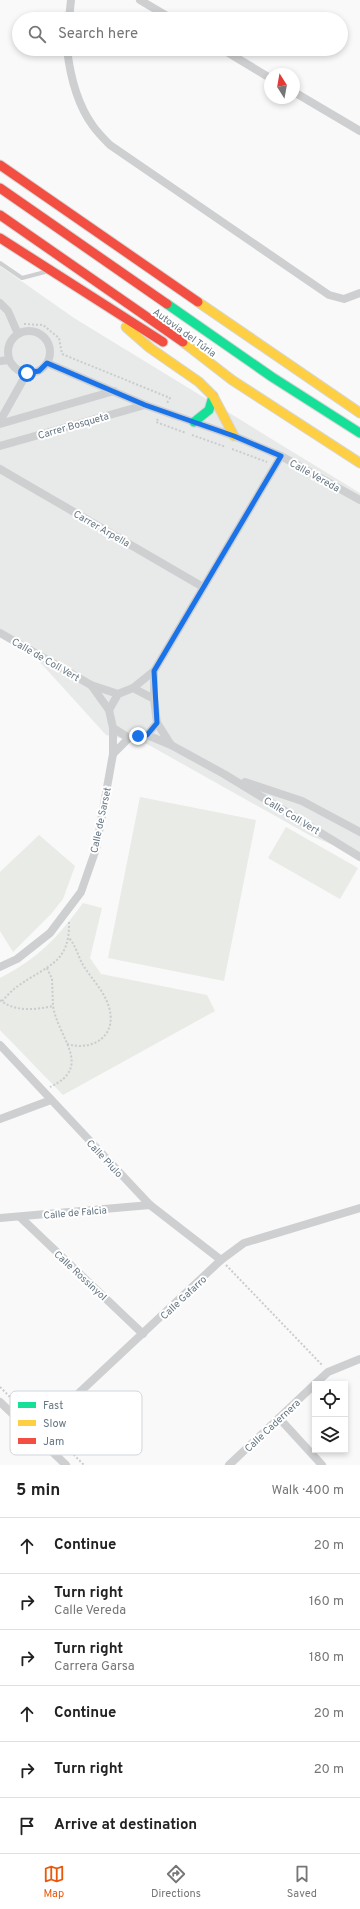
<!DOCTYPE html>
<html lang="en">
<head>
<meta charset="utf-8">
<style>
	body { margin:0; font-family:Overpass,sans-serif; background:#f6f6f6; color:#222 }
	.controls { position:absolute; right:12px; bottom:12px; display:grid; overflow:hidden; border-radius:0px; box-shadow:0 2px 6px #0003 }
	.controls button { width:36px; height:36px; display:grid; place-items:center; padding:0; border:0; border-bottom:1px solid #e0e0e0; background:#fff; color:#222; font:20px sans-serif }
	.compass { position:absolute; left:264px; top:68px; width:36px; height:36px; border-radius:50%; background:#fff; box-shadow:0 2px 6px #0003; rotate:349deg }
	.stop { position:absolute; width:12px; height:12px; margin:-9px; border:3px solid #1a73e8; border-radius:50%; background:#fff }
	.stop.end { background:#1a73e8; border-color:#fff; box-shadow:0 1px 4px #0008 }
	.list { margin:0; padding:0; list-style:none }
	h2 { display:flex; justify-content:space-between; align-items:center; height:52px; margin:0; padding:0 16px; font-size:17px }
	h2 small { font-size:13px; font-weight:400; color:#767676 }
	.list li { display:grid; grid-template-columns:26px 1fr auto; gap:12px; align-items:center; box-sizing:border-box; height:56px; padding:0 16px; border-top:1px solid #e0e0e0 }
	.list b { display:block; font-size:15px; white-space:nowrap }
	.list p { margin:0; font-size:13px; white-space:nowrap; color:#767676 }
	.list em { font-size:13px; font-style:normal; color:#767676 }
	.icon { flex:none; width:22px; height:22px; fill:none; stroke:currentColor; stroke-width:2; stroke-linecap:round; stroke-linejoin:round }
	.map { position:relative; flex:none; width:360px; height:1465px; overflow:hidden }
	.search { position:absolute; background:#fff; box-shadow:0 2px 6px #0003; left:12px; right:12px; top:12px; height:44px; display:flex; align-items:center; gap:10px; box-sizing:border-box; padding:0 14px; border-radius:22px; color:#767676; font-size:15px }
	.sheet { height:388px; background:#fff }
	nav { display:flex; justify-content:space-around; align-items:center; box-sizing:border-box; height:56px; border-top:1px solid #e0e0e0; background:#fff; font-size:11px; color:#767676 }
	nav a { display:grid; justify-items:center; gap:2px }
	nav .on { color:#ea580c }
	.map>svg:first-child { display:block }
	.built { fill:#e8e9e9 }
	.green { fill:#e8ebe6 }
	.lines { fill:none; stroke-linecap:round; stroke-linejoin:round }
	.fast-casing { stroke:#d5d6d7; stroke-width:11 }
	.slow-casing { stroke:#d5d6d7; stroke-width:11 }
	.jam-casing { stroke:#d5d6d7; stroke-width:11 }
	.path { stroke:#cbcccd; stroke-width:2; stroke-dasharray:2 2; stroke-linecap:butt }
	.lane { stroke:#cecfd0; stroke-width:4 }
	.street { stroke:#cecfd0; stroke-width:8 }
	.fast { stroke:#16e098; stroke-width:9 }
	.slow { stroke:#ffcf43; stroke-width:9 }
	.jam { stroke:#f24e42; stroke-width:9 }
	.route { stroke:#1a73e8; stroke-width:5 }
	.labels { text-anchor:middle; stroke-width:4; stroke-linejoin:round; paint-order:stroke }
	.street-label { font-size:10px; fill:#657683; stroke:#fff }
	.key { fill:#fff; stroke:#d1d6da; stroke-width:1 }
	.key-label { font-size:11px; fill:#657683 }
</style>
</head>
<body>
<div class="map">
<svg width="360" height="1465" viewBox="0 0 360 1465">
	<rect width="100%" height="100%" fill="#f9f9f9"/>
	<path class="built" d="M 0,266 L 74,318 L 360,493 L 360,856 L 311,836 L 147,744 L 106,735 L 28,649 L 0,635 Z"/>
	<g class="green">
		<path d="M 140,797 L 256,820 L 224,981 L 108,958 Z"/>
		<path d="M 286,827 L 358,868 L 340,899 L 268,858 Z"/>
		<path d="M 39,835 L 75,866 L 63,899 L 51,914 L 13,952 L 0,931 L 0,872 Z"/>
		<path d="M 83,903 L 102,908 L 90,958 L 101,974 L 207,995 L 215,1011 L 63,1095 L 0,1030 L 0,978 C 39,958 58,937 83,903 Z"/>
	</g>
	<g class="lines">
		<defs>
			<g id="fast">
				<path d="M 167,304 L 272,377 L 360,433"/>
				<path d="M 194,422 L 209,410 L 213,396"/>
			</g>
			<g id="slow">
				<path d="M 198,302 L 360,413"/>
				<path d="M 126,327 L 150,348 L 199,382 L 213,396 L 234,436"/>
				<path d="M 183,342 L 232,380 L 360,463"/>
			</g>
			<g id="jam">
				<path d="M 0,165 L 198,302"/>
				<path d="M 0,188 L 167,304"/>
				<path d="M 0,215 L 183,342"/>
				<path d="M 0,238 L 163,342"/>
			</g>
		</defs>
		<use href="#fast" class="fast-casing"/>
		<use href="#slow" class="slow-casing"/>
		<use href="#jam" class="jam-casing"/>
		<g class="path">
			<path d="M 24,324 L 43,325 L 59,338 L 62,354 L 170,398 L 167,403"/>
			<path d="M 158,419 L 156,422 L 186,433"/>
			<path d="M 192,435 L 226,447"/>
			<path d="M 232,449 L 267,462"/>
			<path d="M 47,968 L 52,979 L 53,1006"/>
			<path d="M 0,1000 C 15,1012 35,1010 53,1006 C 58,1038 94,1067 50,1087"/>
			<path d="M 2,1001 C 7,996 12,990 18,986 C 47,965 70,964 69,922"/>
			<path d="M 67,1044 C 95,1052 119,1034 108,1004 C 103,990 91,978 83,965 C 78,956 76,946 69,938"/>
			<path d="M 226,1265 L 323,1366"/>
			<path d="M 0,1387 L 23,1410"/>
			<path d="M 29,1415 L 37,1421"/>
			<path d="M 51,1432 L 84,1465"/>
		</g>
		<path class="lane" d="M 0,263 L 22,278 L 45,272"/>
		<g class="street">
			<path d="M 140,0 L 172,19"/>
			<path d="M 69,19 L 71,0"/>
			<path d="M 67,49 C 70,75 77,104 93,126 C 98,133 104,139 110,145 L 329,295 L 344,299 L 360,293"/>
			<path d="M 222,49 L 270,78"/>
			<path d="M 294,92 L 360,131"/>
			<path d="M 0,303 L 8,311 L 18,334"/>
			<circle cx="29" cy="352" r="21"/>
			<path d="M 0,361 L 9,360"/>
			<path d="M 47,363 L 145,405 L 234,436 L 281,456 L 360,500"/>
			<path d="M 0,421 L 27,373"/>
			<path d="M 0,424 L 114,391"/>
			<path d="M 0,446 L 145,405"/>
			<path d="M 0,469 L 203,587"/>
			<path d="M 0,633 L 91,685"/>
			<path d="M 154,671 L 281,456"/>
			<path d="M 133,688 L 154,699 L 157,723 L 147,735 L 129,738 L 113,728 L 109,710 L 118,694 L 133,688 L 154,671 L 154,699"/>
			<path d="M 109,710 L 91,685 L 118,694"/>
			<path d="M 113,728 L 113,754 L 129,738"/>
			<path d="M 147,735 L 171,745 L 157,723"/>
			<path d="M 171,745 L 224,774 L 360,857"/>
			<path d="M 245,782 L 302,801 L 360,832"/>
			<path d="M 0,967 L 17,959 L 50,933 L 81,892 L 96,849 L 113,754"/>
			<path d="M 0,1045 L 150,1205 L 221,1260"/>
			<path d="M 0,1119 L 51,1100"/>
			<path d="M 20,1217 L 143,1334"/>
			<path d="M 0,1218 L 150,1205"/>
			<path d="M 315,1384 L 328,1372 L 360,1359"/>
			<path d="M 0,1402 L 66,1465"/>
			<path d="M 279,1418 L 322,1465"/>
			<path d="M 34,1435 L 221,1260 L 244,1243 L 360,1208"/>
			<path d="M 229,1465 L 315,1384"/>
		</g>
		<use href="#fast" class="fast"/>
		<use href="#slow" class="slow"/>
		<use href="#jam" class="jam"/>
	</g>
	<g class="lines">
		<path class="route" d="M 27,373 L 39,371 L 47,363 L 145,405 L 234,436 L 281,456 L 154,671 L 157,723 L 147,735 L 138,736"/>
	</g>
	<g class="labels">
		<g class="street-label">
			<text transform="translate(185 332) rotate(36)" y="4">Autovia del Túria</text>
			<text transform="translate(73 425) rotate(-16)" y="4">Carrer Bosqueta</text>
			<text transform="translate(315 475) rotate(29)" y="4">Calle Vereda</text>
			<text transform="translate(102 528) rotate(30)" y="4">Carrer Arpella</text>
			<text transform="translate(46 659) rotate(30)" y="4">Calle de Coll Vert</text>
			<text transform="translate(292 815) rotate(31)" y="4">Calle Coll Vert</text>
			<text transform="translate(100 820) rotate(-78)" y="4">Calle de Sarset</text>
			<text transform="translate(105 1158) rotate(47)" y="4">Calle Piulo</text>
			<text transform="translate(75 1212) rotate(-5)" y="4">Calle de Falcia</text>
			<text transform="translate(81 1275) rotate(43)" y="4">Calle Rossinyol</text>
			<text transform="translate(183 1297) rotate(-43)" y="4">Calle Gafarro</text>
			<text transform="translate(272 1425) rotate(-43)" y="4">Calle Cadernera</text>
		</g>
	</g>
	<rect x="10" y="1391" width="132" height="64" rx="6" class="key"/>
	<rect x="18" y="1402" width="18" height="6" fill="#16e098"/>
	<rect x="18" y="1420" width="18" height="6" fill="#ffcf43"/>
	<rect x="18" y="1438" width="18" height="6" fill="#f24e42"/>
	<g class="key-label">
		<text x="43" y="1409">Fast</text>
		<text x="43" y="1427">Slow</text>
		<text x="43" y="1445">Jam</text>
	</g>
</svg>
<div class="controls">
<button><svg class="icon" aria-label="locate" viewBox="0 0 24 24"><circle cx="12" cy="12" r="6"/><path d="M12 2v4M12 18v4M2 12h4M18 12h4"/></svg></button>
<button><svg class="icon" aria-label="layers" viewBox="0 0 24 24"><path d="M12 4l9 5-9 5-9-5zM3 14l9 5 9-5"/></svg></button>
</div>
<svg class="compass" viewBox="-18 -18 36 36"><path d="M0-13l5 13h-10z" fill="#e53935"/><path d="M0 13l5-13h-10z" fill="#767676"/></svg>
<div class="stop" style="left:27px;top:373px"></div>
<div class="stop end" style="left:138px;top:736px"></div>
<div class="search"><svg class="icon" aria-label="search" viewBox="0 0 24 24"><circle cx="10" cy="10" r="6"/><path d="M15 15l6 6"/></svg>Search here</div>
</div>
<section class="sheet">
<h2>5 min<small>Walk · 400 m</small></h2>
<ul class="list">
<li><svg class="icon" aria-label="ahead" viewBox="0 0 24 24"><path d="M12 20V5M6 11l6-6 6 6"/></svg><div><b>Continue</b></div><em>20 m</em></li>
<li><svg class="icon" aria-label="right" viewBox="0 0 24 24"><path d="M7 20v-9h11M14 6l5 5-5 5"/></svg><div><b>Turn right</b><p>Calle Vereda</p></div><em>160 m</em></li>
<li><svg class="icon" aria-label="right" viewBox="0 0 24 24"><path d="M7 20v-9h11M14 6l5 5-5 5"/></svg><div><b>Turn right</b><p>Carrera Garsa</p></div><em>180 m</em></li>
<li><svg class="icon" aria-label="ahead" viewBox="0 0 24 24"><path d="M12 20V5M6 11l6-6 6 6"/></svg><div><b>Continue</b></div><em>20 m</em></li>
<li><svg class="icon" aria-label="right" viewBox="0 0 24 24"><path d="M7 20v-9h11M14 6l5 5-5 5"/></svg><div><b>Turn right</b></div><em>20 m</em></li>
<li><svg class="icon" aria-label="arrive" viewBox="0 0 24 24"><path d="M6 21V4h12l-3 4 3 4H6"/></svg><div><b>Arrive at destination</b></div></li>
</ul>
</section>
<nav>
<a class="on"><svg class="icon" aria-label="map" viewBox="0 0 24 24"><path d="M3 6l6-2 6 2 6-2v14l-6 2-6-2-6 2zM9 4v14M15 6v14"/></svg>Map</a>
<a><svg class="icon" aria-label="directions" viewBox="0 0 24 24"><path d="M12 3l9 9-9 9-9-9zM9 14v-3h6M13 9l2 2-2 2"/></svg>Directions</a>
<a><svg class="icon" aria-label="saved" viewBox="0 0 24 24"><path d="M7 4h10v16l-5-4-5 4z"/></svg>Saved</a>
</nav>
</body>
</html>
